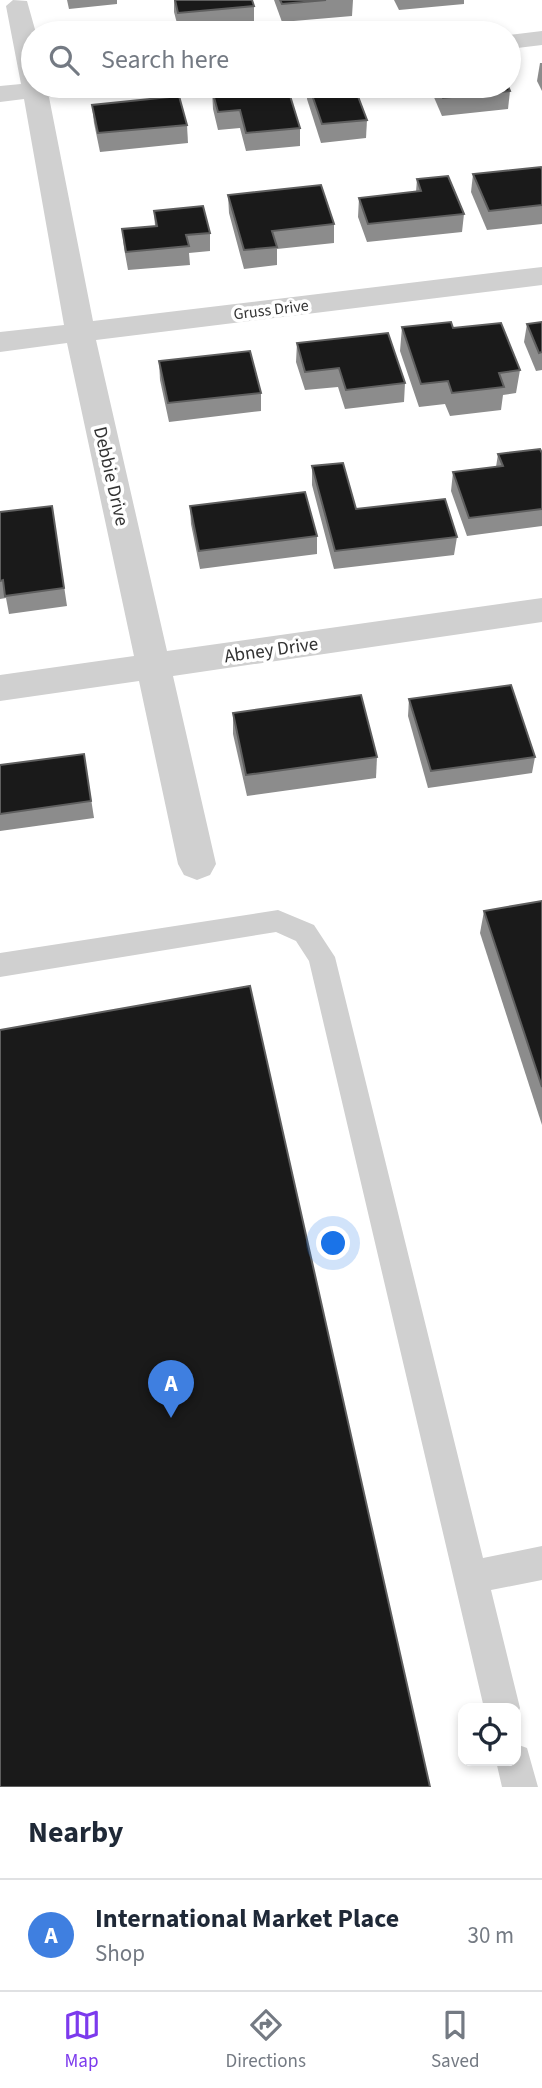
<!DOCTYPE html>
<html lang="en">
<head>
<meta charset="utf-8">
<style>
	body { margin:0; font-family:"Source Sans 3",sans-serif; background:#f2f2f3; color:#1f2937 }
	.controls { position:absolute; right:21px; bottom:21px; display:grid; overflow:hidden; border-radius:14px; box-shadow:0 4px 10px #0003 }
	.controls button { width:63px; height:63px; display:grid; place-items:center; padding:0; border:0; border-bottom:2px solid #e0e1e3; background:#fff; color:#1f2937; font:35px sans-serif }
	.you { position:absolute; left:334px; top:1244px; width:24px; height:24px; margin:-18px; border:5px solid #fff; border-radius:50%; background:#1a73e8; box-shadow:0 0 0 10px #1a73e833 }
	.badge { display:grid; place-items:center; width:46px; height:46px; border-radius:50%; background:#7c3aed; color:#fff; font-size:23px; font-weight:700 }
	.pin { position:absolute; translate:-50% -58px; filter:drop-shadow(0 2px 4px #0008) }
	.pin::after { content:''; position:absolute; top:37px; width:24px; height:21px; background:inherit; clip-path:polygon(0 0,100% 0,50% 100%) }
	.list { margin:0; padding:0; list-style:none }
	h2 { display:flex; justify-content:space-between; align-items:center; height:91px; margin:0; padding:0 28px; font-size:30px }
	h2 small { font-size:23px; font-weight:400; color:#747a83 }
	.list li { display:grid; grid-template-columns:46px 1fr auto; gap:21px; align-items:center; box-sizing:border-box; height:112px; padding:0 28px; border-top:2px solid #e0e1e3 }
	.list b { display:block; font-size:26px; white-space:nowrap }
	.list p { margin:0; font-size:23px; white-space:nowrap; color:#747a83 }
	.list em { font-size:23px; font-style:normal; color:#747a83 }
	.icon { flex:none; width:38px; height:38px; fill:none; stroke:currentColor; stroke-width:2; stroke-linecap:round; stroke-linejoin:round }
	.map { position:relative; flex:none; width:542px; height:1787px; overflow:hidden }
	.search { position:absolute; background:#fff; box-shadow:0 4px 10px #0003; left:21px; right:21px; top:21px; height:77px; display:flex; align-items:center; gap:18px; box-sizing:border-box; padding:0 24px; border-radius:38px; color:#747a83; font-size:26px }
	.sheet { height:203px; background:#fff }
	nav { display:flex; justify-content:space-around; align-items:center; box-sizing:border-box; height:98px; border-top:2px solid #e0e1e3; background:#fff; font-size:19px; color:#747a83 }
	nav a { display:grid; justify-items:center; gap:4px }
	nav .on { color:#7c3aed }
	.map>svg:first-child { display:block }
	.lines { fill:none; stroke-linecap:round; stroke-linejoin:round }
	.service { fill:#d0d0d0; fill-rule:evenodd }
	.minor { fill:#d0d0d0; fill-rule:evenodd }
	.wall { fill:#8c8c8c }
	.building { fill:#1a1a1a; stroke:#5f5f5f; stroke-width:2 }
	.labels { text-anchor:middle; stroke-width:7; stroke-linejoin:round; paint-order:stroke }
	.far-street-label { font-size:16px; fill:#333; stroke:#fff }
	.street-label { font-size:19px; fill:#333; stroke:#fff }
</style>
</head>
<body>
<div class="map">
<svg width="542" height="1787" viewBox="0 0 542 1787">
	<rect width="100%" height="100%" fill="#fff"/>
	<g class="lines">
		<g class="service">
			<path d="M 278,910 L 314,925 L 335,957 L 483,1558 L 542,1546 L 542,1580 L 491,1590 L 520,1708 L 516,1717 L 516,1708 L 484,1708 L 309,961 L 296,941 L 276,932 L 0,977 L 0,953 Z"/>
			<path d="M 516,1744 L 527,1748 L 538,1787 L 502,1787 L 496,1761 L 516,1761 Z"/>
		</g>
		<g class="minor">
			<path d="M 13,0 L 27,1 L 36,33 L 33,33 L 33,86 L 93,86 L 89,91 L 49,97 L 93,321 L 542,267 L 542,285 L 96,340 L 167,651 L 542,598 L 542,622 L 173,676 L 216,864 L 210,875 L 197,880 L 184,875 L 178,864 L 139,681 L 0,701 L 0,675 L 134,656 L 67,343 L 0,352 L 0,332 L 64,325 L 24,99 L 0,102 L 0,86 L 21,84 L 6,6 Z"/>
			<path d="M 542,31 L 542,45 L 509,49 L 509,35 Z"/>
		</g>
	</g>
	<g class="wall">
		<path d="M 67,0 L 117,0 L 117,4 L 69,9 Z"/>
		<path d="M 174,0 L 252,0 L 254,6 L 254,24 L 179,31 L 174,12 Z"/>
		<path d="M 274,0 L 353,0 L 352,16 L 282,22 Z"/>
		<path d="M 394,0 L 464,0 L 464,4 L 399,10 Z"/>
		<path d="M 540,63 L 542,63 L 542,91 L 537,81 Z"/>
		<path d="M 307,86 L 354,86 L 367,120 L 366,138 L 321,143 L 307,99 Z"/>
		<path d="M 430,86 L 508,86 L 510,91 L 508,109 L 442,116 L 430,88 Z"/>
		<path d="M 212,90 L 300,128 L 300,146 L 246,151 L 240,128 L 218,130 L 213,109 Z"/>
		<path d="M 92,105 L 187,125 L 188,143 L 100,152 L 94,123 Z"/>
		<path d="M 542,170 L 542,224 L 487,230 L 471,192 L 473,174 Z"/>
		<path d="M 417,179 L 464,214 L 462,232 L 367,242 L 358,217 L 359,198 L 416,192 Z"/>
		<path d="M 228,195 L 334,224 L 334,243 L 277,249 L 277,265 L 244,269 L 229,213 Z"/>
		<path d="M 154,211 L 210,233 L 210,251 L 189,253 L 190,265 L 128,270 L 124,248 L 122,229 L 155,226 Z"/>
		<path d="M 542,322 L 542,370 L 536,371 L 524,342 L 527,324 Z"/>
		<path d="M 402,327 L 453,328 L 520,370 L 516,393 L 503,395 L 501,410 L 450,416 L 445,404 L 419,407 L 400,351 Z"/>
		<path d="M 297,343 L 405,383 L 404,402 L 345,409 L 338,387 L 305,390 L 296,362 Z"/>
		<path d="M 159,361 L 261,393 L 261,411 L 169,422 L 160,380 Z"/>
		<path d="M 542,453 L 542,526 L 467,536 L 451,491 L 453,472 L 496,467 L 498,454 Z"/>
		<path d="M 312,466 L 356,509 L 457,537 L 454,555 L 334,569 L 312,485 Z"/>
		<path d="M 52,506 L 67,606 L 9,614 L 6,598 L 0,599 L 0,512 Z"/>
		<path d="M 190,506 L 317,536 L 317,554 L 200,569 L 191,524 Z"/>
		<path d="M 409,699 L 535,757 L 532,773 L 428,788 L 408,716 Z"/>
		<path d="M 233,713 L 377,757 L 376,778 L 247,796 L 233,734 Z"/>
		<path d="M 84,754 L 94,818 L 0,831 L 0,765 Z"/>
		<path d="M 542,901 L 542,1125 L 480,933 L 484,911 Z"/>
	</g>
	<g class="building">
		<path d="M 175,0 L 252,0 L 254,6 L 178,13 Z"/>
		<path d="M 280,0 L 326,0 L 282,4 Z"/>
		<path d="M 264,86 L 287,86 L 300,128 L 246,133 L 240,110 L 218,112 L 212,90 Z"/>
		<path d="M 309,86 L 354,86 L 367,120 L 322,124 Z"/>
		<path d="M 438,86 L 508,86 L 510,91 L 443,98 Z"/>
		<path d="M 179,96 L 187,125 L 98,133 L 92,105 Z"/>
		<path d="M 541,167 L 542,170 L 542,205 L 489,211 L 473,174 Z"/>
		<path d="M 448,176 L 464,214 L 368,224 L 359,198 L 421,191 L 417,179 Z"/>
		<path d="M 321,185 L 334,224 L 272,231 L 277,247 L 244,250 L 228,195 Z"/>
		<path d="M 203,206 L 210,233 L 186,235 L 189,246 L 126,252 L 122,229 L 157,226 L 154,211 Z"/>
		<path d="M 451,322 L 453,328 L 501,323 L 520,370 L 499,373 L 504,387 L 452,393 L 448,381 L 421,384 L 402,327 Z"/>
		<path d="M 542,322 L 542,352 L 539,353 L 527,324 Z"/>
		<path d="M 388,333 L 405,383 L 346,390 L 339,368 L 305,372 L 297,343 Z"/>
		<path d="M 250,351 L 261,393 L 168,403 L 159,361 Z"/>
		<path d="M 540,449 L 542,453 L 542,509 L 469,518 L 453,472 L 503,466 L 498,454 Z"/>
		<path d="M 343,463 L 356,509 L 445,499 L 457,537 L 335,551 L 312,466 Z"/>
		<path d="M 305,492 L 317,536 L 199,551 L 190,506 Z"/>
		<path d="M 52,506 L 64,588 L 5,596 L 3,580 L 0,581 L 0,512 Z"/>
		<path d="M 511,685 L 535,757 L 431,771 L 409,699 Z"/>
		<path d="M 361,695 L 377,757 L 246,775 L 233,713 Z"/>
		<path d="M 84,754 L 91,801 L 0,814 L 0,765 Z"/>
		<path d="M 542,901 L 542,1087 L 484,911 Z"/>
		<path d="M 250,986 L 430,1787 L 0,1787 L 0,1030 Z"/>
	</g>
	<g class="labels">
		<g class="far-street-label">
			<text transform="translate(271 309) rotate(-7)" y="6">Gruss Drive</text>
		</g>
		<g class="street-label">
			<text transform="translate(112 476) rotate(77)" y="7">Debbie Drive</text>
			<text transform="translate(271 649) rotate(-8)" y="7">Abney Drive</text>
		</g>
	</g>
</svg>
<div class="controls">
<button><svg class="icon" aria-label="locate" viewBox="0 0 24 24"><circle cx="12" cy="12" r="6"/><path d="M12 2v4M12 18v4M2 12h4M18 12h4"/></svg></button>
</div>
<div class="you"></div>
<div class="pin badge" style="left:171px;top:1418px;background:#3f7fe0">A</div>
<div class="search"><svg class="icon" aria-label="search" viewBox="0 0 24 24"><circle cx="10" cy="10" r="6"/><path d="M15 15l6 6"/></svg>Search here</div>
</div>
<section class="sheet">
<h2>Nearby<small></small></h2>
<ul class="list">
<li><span class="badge" style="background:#3f7fe0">A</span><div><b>International Market Place</b><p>Shop</p></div><em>30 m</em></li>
</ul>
</section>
<nav>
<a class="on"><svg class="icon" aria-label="map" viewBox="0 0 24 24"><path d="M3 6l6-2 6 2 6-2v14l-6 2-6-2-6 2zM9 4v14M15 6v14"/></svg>Map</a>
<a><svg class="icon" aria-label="directions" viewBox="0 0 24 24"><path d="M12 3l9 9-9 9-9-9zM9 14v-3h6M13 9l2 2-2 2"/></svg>Directions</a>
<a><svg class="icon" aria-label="saved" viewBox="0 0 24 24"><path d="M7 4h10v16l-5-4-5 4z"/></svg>Saved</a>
</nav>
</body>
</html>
